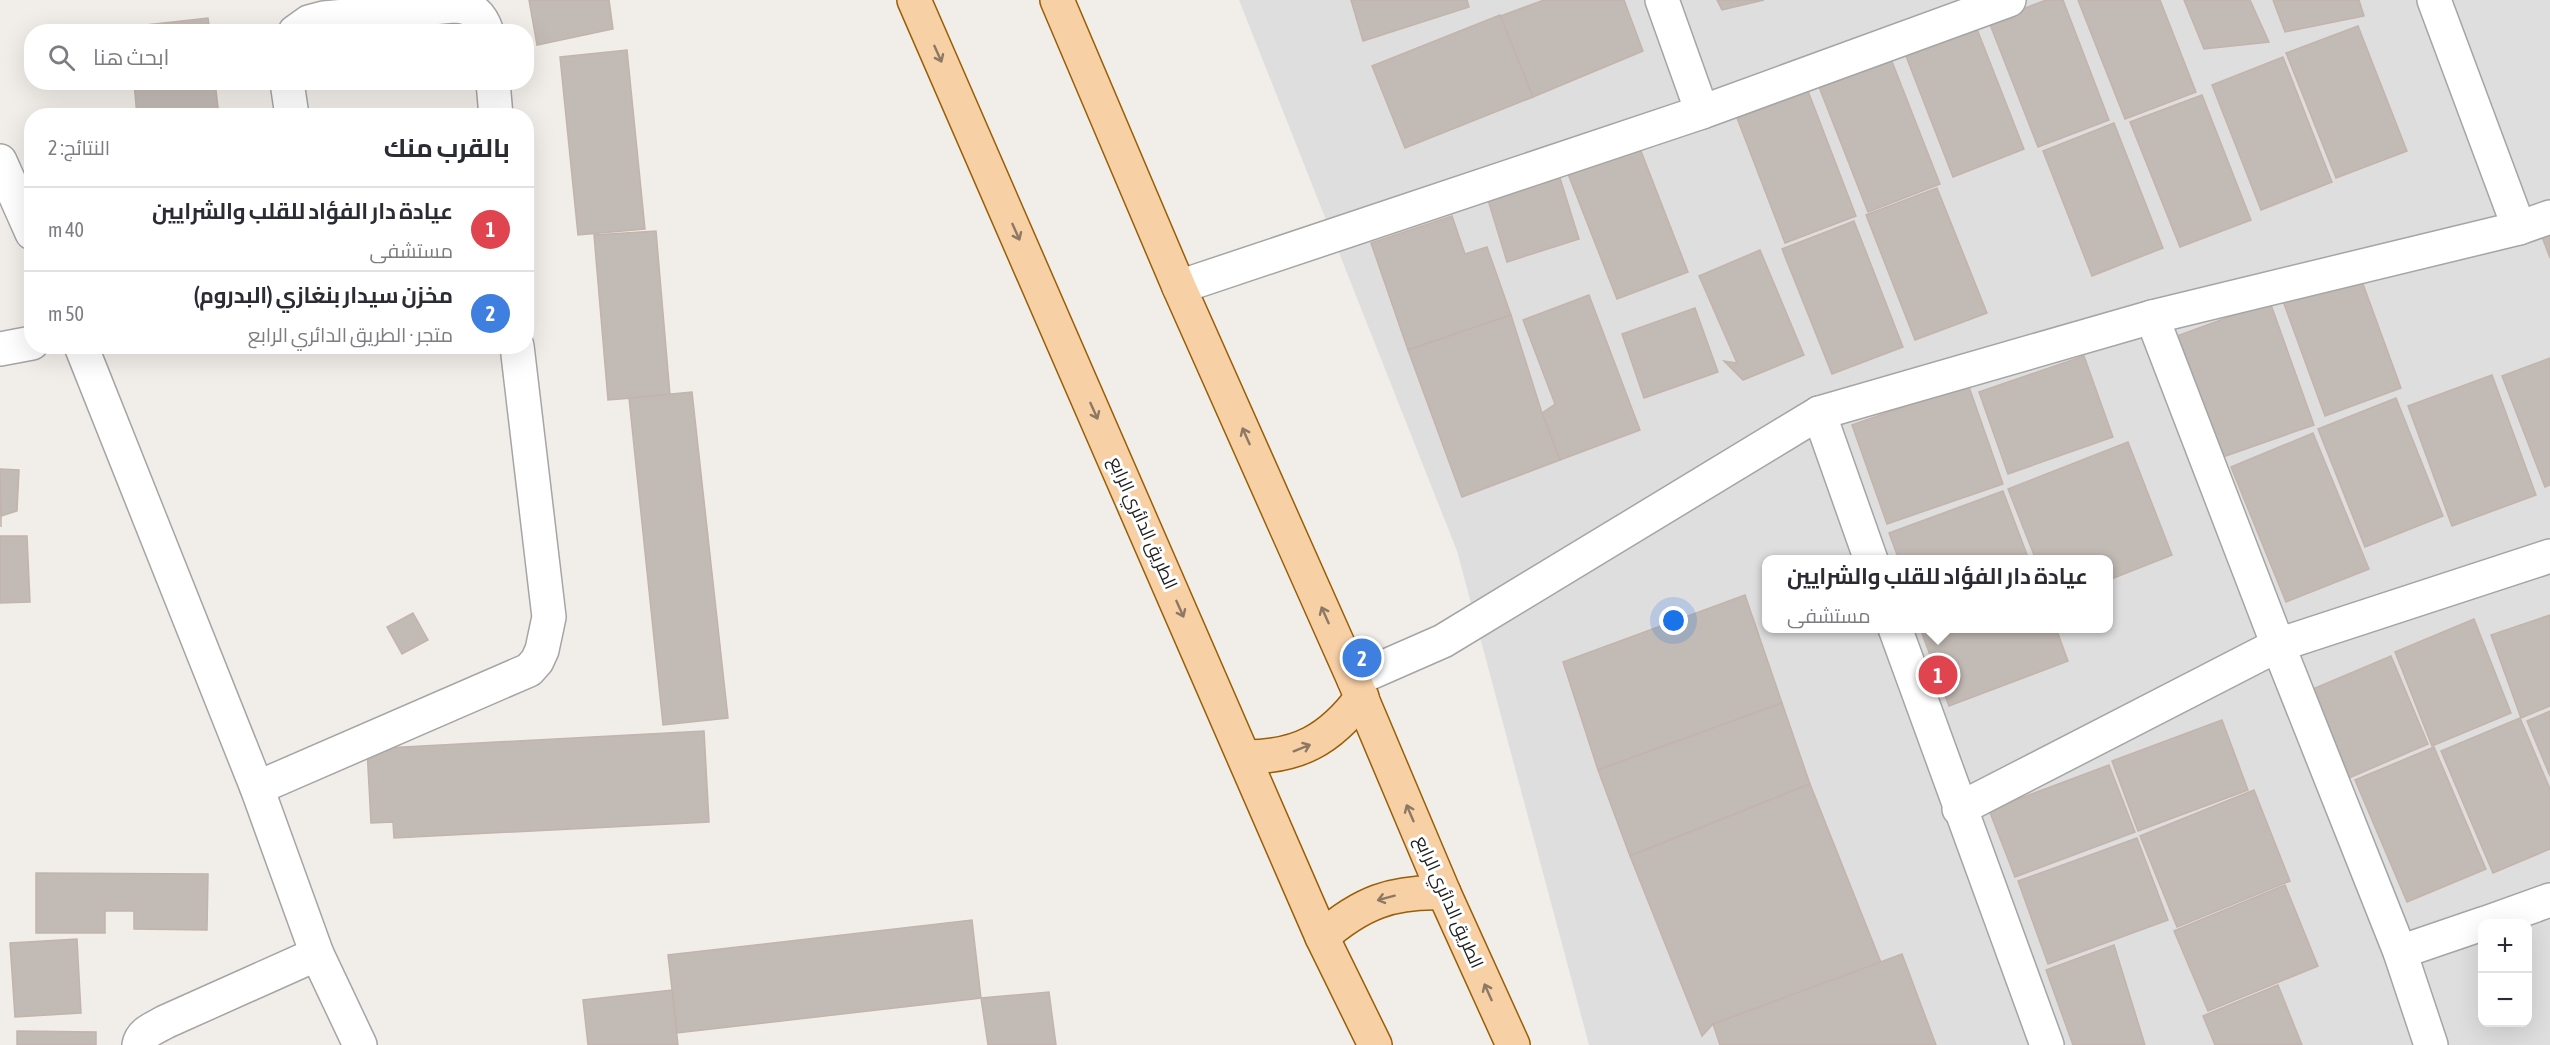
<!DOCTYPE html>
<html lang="ar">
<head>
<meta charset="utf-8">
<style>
	body { margin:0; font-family:"Asap Condensed",Cairo,sans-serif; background:#f2f2f3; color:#2b2b33; direction:rtl }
	.controls { position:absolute; right:18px; bottom:18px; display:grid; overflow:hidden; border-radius:12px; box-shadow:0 6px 24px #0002 }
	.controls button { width:54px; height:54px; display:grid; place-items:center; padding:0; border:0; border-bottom:2px solid #e1e1e2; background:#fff; color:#2b2b33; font:30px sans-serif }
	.you { position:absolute; left:1674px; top:621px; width:21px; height:21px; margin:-15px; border:4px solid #fff; border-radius:50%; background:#1a73e8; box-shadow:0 0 0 9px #1a73e833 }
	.badge { display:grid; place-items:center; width:39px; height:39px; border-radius:50%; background:#ea580c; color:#fff; font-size:20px; font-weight:700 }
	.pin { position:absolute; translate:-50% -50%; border:3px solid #fff; box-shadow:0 2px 6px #0006 }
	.popup { position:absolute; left:1762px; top:555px; width:351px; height:78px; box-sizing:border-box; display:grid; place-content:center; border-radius:12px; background:#fff; filter:drop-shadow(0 2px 4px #0005); font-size:20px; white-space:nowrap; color:#7c7c81 }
	.popup b { font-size:22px; color:#2b2b33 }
	.popup::after { content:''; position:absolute; left:50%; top:100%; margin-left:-12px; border:12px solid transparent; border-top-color:#fff }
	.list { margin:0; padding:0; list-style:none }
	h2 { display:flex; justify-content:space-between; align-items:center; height:78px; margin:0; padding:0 24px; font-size:26px }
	h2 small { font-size:20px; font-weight:400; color:#7c7c81 }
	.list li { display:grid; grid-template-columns:39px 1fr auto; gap:18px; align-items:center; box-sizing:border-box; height:84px; padding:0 24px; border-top:2px solid #e1e1e2 }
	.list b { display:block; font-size:22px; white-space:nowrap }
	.list p { margin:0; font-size:20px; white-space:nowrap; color:#7c7c81 }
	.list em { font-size:20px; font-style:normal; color:#7c7c81 }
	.icon { flex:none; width:33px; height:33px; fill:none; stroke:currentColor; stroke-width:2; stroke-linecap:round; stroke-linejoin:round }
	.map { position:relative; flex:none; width:2550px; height:1045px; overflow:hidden; direction:ltr }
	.search { position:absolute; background:#fff; box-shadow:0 6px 24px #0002; left:24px; top:24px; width:510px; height:66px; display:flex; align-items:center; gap:15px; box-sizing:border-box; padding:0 21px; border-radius:24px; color:#7c7c81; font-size:22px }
	.panel { position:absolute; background:#fff; box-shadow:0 6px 24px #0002; left:24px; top:108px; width:510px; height:246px; border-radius:24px; direction:rtl }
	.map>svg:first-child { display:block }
	.residential { fill:#dfdedf; fill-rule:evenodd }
	.building { fill:#c2bab5; stroke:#c3b4ab; stroke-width:1.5 }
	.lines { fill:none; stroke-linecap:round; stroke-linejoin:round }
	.minor-casing { stroke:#a5a5a5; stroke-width:36 }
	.major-casing { stroke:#995f06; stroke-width:36 }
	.minor { stroke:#fff; stroke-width:33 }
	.major { stroke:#f8d0a6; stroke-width:33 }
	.oneway { stroke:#8c7864 }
	.labels { text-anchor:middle; stroke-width:6; stroke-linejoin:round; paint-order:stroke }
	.street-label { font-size:18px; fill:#212121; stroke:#fff }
</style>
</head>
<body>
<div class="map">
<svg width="2550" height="1045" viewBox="0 0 2550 1045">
	<rect width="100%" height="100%" fill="#f1eee9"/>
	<path class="residential" d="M 1239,0 L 2550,0 L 2550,1045 L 1589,1045 L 1457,551 ZM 1767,560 L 2109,560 L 2109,628 L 1767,628 ZM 2482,924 L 2528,924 L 2528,1022 L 2482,1022 Z"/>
	<g class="building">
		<path d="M 529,0 L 609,0 L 613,29 L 537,45 Z"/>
		<path d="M 1351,0 L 1467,0 L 1469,7 L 1363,41 Z"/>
		<path d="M 1544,0 L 1624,0 L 1643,51 L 1533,97 L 1498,17 Z"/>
		<path d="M 1717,0 L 1764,0 L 1722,10 Z"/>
		<path d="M 2046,0 L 2063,0 L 2109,120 L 2038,147 L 1989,22 Z"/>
		<path d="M 2078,0 L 2160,0 L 2196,92 L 2125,119 Z"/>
		<path d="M 2184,0 L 2250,0 L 2269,42 L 2204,49 Z"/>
		<path d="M 2273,0 L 2359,0 L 2364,16 L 2285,32 Z"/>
		<path d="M 1500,15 L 1533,97 L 1405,148 L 1372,66 Z"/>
		<path d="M 208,18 L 210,32 L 128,32 L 128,27 Z"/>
		<path d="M 1975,24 L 2024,149 L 1953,177 L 1904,51 Z"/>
		<path d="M 2358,26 L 2407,151 L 2336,178 L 2286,53 Z"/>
		<path d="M 627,50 L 645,229 L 578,235 L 560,57 Z"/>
		<path d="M 2283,57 L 2332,182 L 2261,210 L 2212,85 Z"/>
		<path d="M 1891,59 L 1940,184 L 1868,212 L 1819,87 Z"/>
		<path d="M 134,82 L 215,82 L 219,116 L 137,116 Z"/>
		<path d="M 1808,91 L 1856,216 L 1785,243 L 1737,118 Z"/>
		<path d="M 2202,95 L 2251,220 L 2180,247 L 2130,122 Z"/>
		<path d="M 2114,123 L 2163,248 L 2092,276 L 2043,151 Z"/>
		<path d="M 1639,146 L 1688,272 L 1617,299 L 1568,174 Z"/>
		<path d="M 1560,178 L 1579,239 L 1507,262 L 1488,200 Z"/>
		<path d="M 1937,188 L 1987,313 L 1915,340 L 1866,215 Z"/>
		<path d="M 1452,216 L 1465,254 L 1487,247 L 1511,315 L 1408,350 L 1371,243 Z"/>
		<path d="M 1854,221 L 1903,347 L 1832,374 L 1782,249 Z"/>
		<path d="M 2550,225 L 2550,258 L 2539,229 Z"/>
		<path d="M 656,231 L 670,395 L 608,400 L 594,235 Z"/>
		<path d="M 1760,250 L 1804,355 L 1743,380 L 1724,361 L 1737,363 L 1699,276 Z"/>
		<path d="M 2359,273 L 2401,388 L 2325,416 L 2283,301 Z"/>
		<path d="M 1589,295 L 1640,430 L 1560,460 L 1542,413 L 1555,404 L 1523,320 Z"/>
		<path d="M 2270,302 L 2314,425 L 2220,458 L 2177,336 Z"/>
		<path d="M 1695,308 L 1718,372 L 1644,398 L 1622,334 Z"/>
		<path d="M 1511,315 L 1542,413 L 1560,460 L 1462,497 L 1408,350 Z"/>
		<path d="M 2084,356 L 2113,437 L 2008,474 L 1979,392 Z"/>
		<path d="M 2550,358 L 2550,485 L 2545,487 L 2502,376 Z"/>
		<path d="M 2492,375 L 2536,495 L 2452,526 L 2408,406 Z"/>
		<path d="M 1968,384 L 2003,484 L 1887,524 L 1852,425 Z"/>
		<path d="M 692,392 L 728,718 L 663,725 L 629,398 Z"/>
		<path d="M 2396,398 L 2443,516 L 2365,547 L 2318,429 Z"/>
		<path d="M 2313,433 L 2369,569 L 2286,602 L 2231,467 Z"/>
		<path d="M 2128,442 L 2172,555 L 2109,580 L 2109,560 L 2036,560 L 2008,489 Z"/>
		<path d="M 0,469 L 19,470 L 17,511 L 1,516 L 1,527 Z"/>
		<path d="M 2003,491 L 2029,560 L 1899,560 L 1889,533 Z"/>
		<path d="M 0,536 L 27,536 L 30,602 L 0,603 Z"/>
		<path d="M 1745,595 L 1782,703 L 1598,770 L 1563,662 Z"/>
		<path d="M 413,613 L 428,640 L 402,654 L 387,627 Z"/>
		<path d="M 2550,615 L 2550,706 L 2521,718 L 2491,635 Z"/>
		<path d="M 2474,619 L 2511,713 L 2432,746 L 2395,652 Z"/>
		<path d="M 1920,628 L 2056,628 L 2068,661 L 1949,706 Z"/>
		<path d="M 2391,656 L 2428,744 L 2349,778 L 2313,689 Z"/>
		<path d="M 1782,703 L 1810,784 L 1630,856 L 1598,770 Z"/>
		<path d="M 2550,711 L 2550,776 L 2527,721 Z"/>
		<path d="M 2520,718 L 2550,789 L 2550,849 L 2493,873 L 2441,751 Z"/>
		<path d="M 2222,720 L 2248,790 L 2138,831 L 2112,761 Z"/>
		<path d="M 704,731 L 709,822 L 394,838 L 393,822 L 371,823 L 367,749 Z"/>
		<path d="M 2434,747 L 2486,869 L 2407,902 L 2355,780 Z"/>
		<path d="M 2109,765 L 2135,832 L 2015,877 L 1989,810 Z"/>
		<path d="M 1810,784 L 1882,965 L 1713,1024 L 1702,1036 L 1630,856 Z"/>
		<path d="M 2254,790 L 2290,881 L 2177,927 L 2140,836 Z"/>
		<path d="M 2137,838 L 2168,920 L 2048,964 L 2018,881 Z"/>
		<path d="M 36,873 L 208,874 L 207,930 L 134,929 L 134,911 L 105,911 L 105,933 L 36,933 Z"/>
		<path d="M 2285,885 L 2318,966 L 2208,1011 L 2174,931 Z"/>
		<path d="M 972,920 L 981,998 L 677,1033 L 668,955 Z"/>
		<path d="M 77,939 L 81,1013 L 15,1017 L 10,943 Z"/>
		<path d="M 2114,945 L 2145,1045 L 2073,1045 L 2046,970 Z"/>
		<path d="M 1902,954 L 1936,1045 L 1720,1045 L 1713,1024 Z"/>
		<path d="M 2278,985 L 2302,1045 L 2215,1045 L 2203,1016 Z"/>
		<path d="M 672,990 L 678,1045 L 588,1045 L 583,1000 Z"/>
		<path d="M 1049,992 L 1056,1045 L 988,1045 L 981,998 Z"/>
		<path d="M 17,1031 L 96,1032 L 96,1045 L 17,1045 Z"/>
	</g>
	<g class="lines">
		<defs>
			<g id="minor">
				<path d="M 1662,0 L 1702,112"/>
				<path d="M 2434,0 L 2519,228"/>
				<path d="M 295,32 L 309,22 L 324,18 L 453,6 C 472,6 481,14 487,32"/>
				<path d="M 287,82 L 292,116"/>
				<path d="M 493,82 L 496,116"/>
				<path d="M 0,161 L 32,233"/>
				<path d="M 1179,287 L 1702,112 L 2009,0"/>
				<path d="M 2152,317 L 2278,645 L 2400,952 L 2431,1045"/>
				<path d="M 81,346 L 257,788 L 317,954 L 360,1045"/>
				<path d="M 0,349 L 32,343"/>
				<path d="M 1819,413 L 1871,560"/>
				<path d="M 1895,628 L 2047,1045"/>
				<path d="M 1354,680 L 1443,641 L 1819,413 L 2152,317 L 2519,228 L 2550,217"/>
				<path d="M 257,788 L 529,670 L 537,661 L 542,650 L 549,617 L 517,346"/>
				<path d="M 1959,809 L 2278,645 L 2550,556"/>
				<path d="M 2483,924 L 2550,900"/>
				<path d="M 2400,952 L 2482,924"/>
				<path d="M 139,1045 C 141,1032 155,1028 165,1022 L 317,954"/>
			</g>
			<g id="major">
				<path d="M 914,0 L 1322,937 L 1375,1045"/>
				<path d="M 1057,0 L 1179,287 L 1354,680 L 1444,893 L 1513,1045"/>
				<path d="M 1245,757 C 1298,757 1330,740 1362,697"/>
				<path d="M 1322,937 C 1361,903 1392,891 1444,893"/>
			</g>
		</defs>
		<use href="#minor" class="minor-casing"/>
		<use href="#major" class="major-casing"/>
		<use href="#minor" class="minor"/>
		<use href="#major" class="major"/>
	</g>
	<defs><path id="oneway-shaft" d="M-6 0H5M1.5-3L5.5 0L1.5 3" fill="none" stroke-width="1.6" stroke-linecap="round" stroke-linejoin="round" transform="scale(1.5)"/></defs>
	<g class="oneway">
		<use href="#oneway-shaft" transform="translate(938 54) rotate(66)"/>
		<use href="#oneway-shaft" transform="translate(1016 232) rotate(66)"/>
		<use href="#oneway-shaft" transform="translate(1094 411) rotate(66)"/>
		<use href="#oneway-shaft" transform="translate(1246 436) rotate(-114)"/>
		<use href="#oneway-shaft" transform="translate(1180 609) rotate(66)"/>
		<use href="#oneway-shaft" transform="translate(1325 615) rotate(-114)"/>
		<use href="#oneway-shaft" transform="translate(1302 748) rotate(-22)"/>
		<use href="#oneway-shaft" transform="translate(1410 813) rotate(-113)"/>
		<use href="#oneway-shaft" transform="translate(1386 898) rotate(165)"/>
		<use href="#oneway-shaft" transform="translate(1488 992) rotate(-114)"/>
	</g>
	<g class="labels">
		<g class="street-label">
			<text transform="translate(1143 523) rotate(66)" y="6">الطريق الدائري الرابع</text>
			<text transform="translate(1449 902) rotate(66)" y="6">الطريق الدائري الرابع</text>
		</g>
	</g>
</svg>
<div class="controls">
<button>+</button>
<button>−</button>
</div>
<div class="you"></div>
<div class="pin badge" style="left:1938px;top:675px;background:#e0444e">1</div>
<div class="popup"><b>عيادة دار الفؤاد للقلب والشرايين</b>مستشفى</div>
<div class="pin badge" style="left:1362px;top:658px;background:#3f7fe0">2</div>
<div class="search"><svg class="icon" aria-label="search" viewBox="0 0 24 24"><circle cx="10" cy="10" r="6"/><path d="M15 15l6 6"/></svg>ابحث هنا</div>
<section class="panel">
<h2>بالقرب منك<small>النتائج: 2</small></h2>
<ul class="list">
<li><span class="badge" style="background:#e0444e">1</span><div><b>عيادة دار الفؤاد للقلب والشرايين</b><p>مستشفى</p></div><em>40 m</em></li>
<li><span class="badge" style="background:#3f7fe0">2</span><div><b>مخزن سيدار بنغازي (البدروم)</b><p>متجر · الطريق الدائري الرابع</p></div><em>50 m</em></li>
</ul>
</section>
</div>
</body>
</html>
